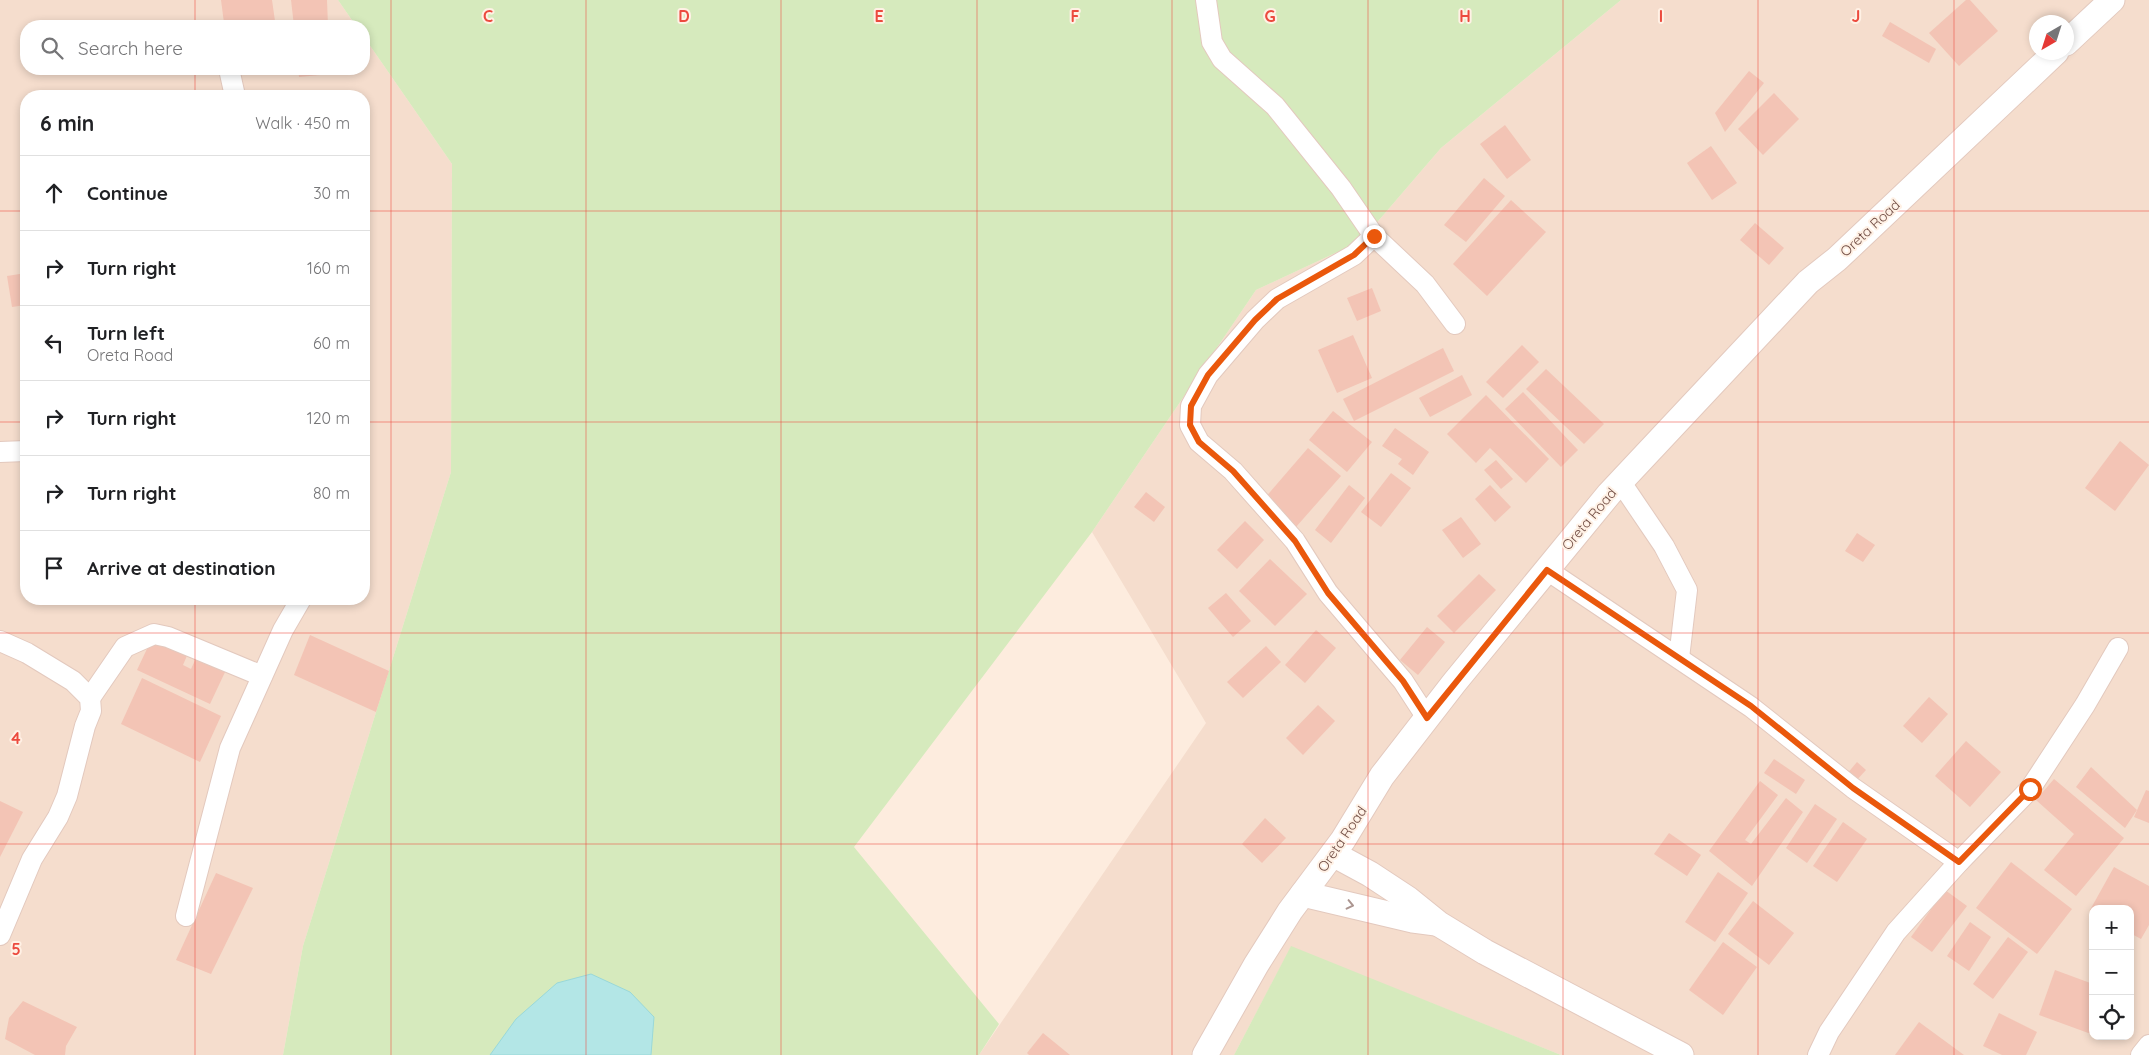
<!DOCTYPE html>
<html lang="en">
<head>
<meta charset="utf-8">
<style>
	body { margin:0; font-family:Quicksand,sans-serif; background:#f6f6f6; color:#202124 }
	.controls { position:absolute; right:15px; bottom:15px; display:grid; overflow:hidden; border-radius:10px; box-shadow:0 2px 8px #0003 }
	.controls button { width:45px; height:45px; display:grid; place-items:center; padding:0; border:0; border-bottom:1px solid #e0e0e0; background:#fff; color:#202124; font:25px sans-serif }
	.compass { position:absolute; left:2029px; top:15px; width:45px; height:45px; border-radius:50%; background:#fff; box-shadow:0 2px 8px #0003; rotate:219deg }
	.stop { position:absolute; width:15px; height:15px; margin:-11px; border:4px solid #ea580c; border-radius:50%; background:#fff }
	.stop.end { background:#ea580c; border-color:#fff; box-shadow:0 1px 5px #0008 }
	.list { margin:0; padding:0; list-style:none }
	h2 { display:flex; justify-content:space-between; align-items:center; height:65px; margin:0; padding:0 20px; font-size:21px }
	h2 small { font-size:16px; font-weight:400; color:#757577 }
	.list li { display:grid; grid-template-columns:32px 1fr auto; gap:15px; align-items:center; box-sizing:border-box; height:75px; padding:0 20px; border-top:1px solid #e0e0e0 }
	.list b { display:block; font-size:19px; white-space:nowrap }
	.list p { margin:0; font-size:16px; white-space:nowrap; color:#757577 }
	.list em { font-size:16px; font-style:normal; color:#757577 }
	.icon { flex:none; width:28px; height:28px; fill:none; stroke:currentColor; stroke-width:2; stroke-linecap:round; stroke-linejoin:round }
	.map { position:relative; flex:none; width:2149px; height:1055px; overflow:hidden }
	.search { position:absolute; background:#fff; box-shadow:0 2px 8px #0003; left:20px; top:20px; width:350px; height:55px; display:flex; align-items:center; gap:12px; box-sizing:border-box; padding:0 18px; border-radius:20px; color:#757577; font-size:19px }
	.panel { position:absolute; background:#fff; box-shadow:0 2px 8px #0003; left:20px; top:90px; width:350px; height:515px; border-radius:20px }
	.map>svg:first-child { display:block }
	.residential { fill:#f5ddcd; fill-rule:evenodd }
	.green { fill:#d6eabd }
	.water { fill:#b3e6e6; stroke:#99d8d9 }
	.building { fill:#f3c4b5 }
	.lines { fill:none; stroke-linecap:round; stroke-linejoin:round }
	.minor-casing { stroke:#e3c9be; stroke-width:22 }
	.tertiary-casing { stroke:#e3c9be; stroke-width:27 }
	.minor { stroke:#fff; stroke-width:20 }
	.tertiary { stroke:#fff; stroke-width:25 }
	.oneway { stroke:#ab9590 }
	.route { stroke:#ea580c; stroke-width:6 }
	.grid { fill:none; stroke:#ec4a3e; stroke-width:1; stroke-opacity:0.55 }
	.labels { text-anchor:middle; stroke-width:4; stroke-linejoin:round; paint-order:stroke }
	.street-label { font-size:14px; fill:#734f46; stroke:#fff1e5 }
	.grid-label { font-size:16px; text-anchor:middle; font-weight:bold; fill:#ec4a3e; stroke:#fff1e5; stroke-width:4; stroke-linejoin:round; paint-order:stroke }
</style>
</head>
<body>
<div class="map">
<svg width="2149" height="1055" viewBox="0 0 2149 1055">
	<rect width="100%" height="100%" fill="#fdecde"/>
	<g class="residential">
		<path d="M 0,0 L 338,0 L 356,26 L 26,26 L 26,69 L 364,69 L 364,37 L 452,164 L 451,472 L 303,946 L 283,1055 L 0,1055 ZM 26,96 L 364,96 L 364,599 L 26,599 Z"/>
		<path d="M 1621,0 L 2149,0 L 2149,1055 L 1561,1055 L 1291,947 L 1234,1055 L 979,1055 L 1206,723 L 1092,532 L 1256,290 L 1361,241 L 1441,148 ZM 2036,22 L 2066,22 L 2066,52 L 2036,52 ZM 2093,909 L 2130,909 L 2130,1036 L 2093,1036 Z"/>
	</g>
	<g class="green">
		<path d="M 338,0 L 1621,0 L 1441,148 L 1361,241 L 1256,290 L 1092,532 L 854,847 L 999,1024 L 979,1055 L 283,1055 L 303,946 L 451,472 L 452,164 L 364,37 L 364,26 L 356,26 Z"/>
		<path d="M 1291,946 L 1561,1055 L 1234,1055 Z"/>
	</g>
	<path class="water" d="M 591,974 L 630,992 L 654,1017 L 651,1055 L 490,1055 L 516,1019 L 557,983 Z"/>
	<g class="building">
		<path d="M 221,0 L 272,0 L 275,21 L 224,23 Z"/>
		<path d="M 291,0 L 327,0 L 328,26 L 294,26 Z"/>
		<path d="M 1966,0 L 1970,0 L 1998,31 L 1959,66 L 1929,33 Z"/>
		<path d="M 1890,22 L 1936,49 L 1929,63 L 1882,36 Z"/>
		<path d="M 298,69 L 330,69 L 330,74 L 299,77 Z"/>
		<path d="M 1749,71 L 1764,83 L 1725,132 L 1715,113 Z"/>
		<path d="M 1774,93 L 1799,119 L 1763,155 L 1738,129 Z"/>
		<path d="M 1505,125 L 1531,160 L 1507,179 L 1480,144 Z"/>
		<path d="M 1711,146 L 1737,183 L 1712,200 L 1687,163 Z"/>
		<path d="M 1484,178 L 1505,196 L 1466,242 L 1444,225 Z"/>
		<path d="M 1511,200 L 1546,232 L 1487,296 L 1453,264 Z"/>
		<path d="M 1755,223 L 1784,248 L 1769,265 L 1740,240 Z"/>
		<path d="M 26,247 L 26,269 L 25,269 L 21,248 Z"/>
		<path d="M 26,273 L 26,305 L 12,307 L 7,276 Z"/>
		<path d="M 1372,288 L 1381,311 L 1357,321 L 1347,298 Z"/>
		<path d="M 1353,335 L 1372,378 L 1337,393 L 1318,350 Z"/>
		<path d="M 1522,345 L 1539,362 L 1503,398 L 1486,382 Z"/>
		<path d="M 1443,348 L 1454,371 L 1354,421 L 1343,399 Z"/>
		<path d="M 1546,369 L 1604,424 L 1584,444 L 1526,389 Z"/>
		<path d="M 1462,375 L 1472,395 L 1430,417 L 1419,398 Z"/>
		<path d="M 1523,392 L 1578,450 L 1561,467 L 1505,409 Z"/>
		<path d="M 1486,395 L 1549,459 L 1526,483 L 1490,448 L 1476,463 L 1447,434 Z"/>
		<path d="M 1333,411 L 1372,442 L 1347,472 L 1309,440 Z"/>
		<path d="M 1395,428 L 1429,452 L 1413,475 L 1398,464 L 1402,459 L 1382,446 Z"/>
		<path d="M 2120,441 L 2149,465 L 2115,511 L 2085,488 Z"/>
		<path d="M 1308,448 L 1341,476 L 1296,527 L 1264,499 Z"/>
		<path d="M 1496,460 L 1513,479 L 1501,489 L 1484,470 Z"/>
		<path d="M 1391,473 L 1411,488 L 1381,527 L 1361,512 Z"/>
		<path d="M 1349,485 L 1365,498 L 1331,543 L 1315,530 Z"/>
		<path d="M 1490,485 L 1511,507 L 1495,522 L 1475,499 Z"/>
		<path d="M 1146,492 L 1165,507 L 1154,522 L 1134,507 Z"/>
		<path d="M 1461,517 L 1481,544 L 1463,558 L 1442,530 Z"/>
		<path d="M 1245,521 L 1264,540 L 1237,569 L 1217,550 Z"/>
		<path d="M 1857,533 L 1875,545 L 1863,562 L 1845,551 Z"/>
		<path d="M 1270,559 L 1307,594 L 1275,626 L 1239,591 Z"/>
		<path d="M 1479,574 L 1496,590 L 1454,633 L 1437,616 Z"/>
		<path d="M 1226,593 L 1251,621 L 1233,637 L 1208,608 Z"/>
		<path d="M 1427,627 L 1445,642 L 1418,675 L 1400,660 Z"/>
		<path d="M 1316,630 L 1336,648 L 1305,683 L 1285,665 Z"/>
		<path d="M 154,634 L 189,651 L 183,665 L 191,669 L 197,656 L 226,670 L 210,704 L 137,670 Z"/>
		<path d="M 310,635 L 389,671 L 376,712 L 294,675 Z"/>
		<path d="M 1266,646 L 1281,662 L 1243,698 L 1227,682 Z"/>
		<path d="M 142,678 L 221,716 L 200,762 L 121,724 Z"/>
		<path d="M 1929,697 L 1948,714 L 1922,743 L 1903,726 Z"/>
		<path d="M 1318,705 L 1335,721 L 1303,755 L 1286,738 Z"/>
		<path d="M 1966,741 L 2001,772 L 1970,807 L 1935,776 Z"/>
		<path d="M 1774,759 L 1805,780 L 1796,794 L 1764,773 Z"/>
		<path d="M 1857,762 L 1866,770 L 1855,782 L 1846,775 Z"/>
		<path d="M 2091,767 L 2137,810 L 2125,828 L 2076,787 Z"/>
		<path d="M 2054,779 L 2124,838 L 2076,896 L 2044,870 L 2074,834 L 2036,800 Z"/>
		<path d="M 1760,781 L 1778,795 L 1745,840 L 1751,844 L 1786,798 L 1803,812 L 1752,886 L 1709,851 Z"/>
		<path d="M 2146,790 L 2149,791 L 2149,823 L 2134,817 Z"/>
		<path d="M 0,801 L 23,812 L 0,857 Z"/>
		<path d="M 1815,804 L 1837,819 L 1807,863 L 1786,848 Z"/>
		<path d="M 1265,818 L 1286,838 L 1262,863 L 1242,844 Z"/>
		<path d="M 1843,822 L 1867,839 L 1837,882 L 1813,866 Z"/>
		<path d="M 1669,833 L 1701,855 L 1687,876 L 1654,854 Z"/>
		<path d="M 2011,862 L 2072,909 L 2037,954 L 1976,908 Z"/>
		<path d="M 2114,867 L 2149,886 L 2149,925 L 2141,939 L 2130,933 L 2130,909 L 2093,909 L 2093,912 L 2090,910 Z"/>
		<path d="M 1718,872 L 1748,893 L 1715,942 L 1685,922 Z"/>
		<path d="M 216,873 L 253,888 L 211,974 L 176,960 Z"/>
		<path d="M 1945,890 L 1967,906 L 1932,952 L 1911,937 Z"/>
		<path d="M 1753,901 L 1794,933 L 1769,965 L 1728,934 Z"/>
		<path d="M 1970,922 L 1991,937 L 1969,971 L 1947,956 Z"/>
		<path d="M 2008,937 L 2028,952 L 1993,999 L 1973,984 Z"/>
		<path d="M 1723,942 L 1757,967 L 1723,1015 L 1689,990 Z"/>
		<path d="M 2055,970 L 2093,984 L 2093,1029 L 2091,1034 L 2039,1015 Z"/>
		<path d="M 23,1001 L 77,1027 L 66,1046 L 65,1055 L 35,1055 L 5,1039 L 9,1018 Z"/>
		<path d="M 1999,1013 L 2037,1032 L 2026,1055 L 2002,1055 L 1983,1046 Z"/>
		<path d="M 1919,1022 L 1964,1055 L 1895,1055 Z"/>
		<path d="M 1043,1033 L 1070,1055 L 1029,1055 L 1027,1053 Z"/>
	</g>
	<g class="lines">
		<defs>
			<g id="minor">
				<path d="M 1206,0 L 1212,42 L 1222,59 L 1275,106 L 1341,188 L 1374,236 L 1425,284 L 1455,324"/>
				<path d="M 229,69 L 235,96"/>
				<path d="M 1374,236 L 1354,255 L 1277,299 L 1255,320 L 1208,375 L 1191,406 L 1190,425 L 1199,442 L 1233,471 L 1295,541 L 1328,593 L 1403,681 L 1427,718"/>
				<path d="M 0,452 L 26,451"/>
				<path d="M 1620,481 L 1664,546 L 1687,590 L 1679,658"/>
				<path d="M 1547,570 L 1751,707 L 1853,788 L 1959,862"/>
				<path d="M 0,641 L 27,653 L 73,681 L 90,698 L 91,711 L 85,726 L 67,796 L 58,817 L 32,859 L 0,935"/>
				<path d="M 90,698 L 125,647 L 154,634 L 168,637 L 262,676"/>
				<path d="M 186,916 L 230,748 L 283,630 L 301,599"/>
				<path d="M 1818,1055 L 1829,1032 L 1896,932 L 1959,862 L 2030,789 L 2085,705 L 2118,648"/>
				<path d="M 2141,1055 L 2149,1045"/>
			</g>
			<g id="tertiary">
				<path d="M 2066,43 L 2112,0"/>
				<path d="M 1333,854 L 1370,874 L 1408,899 L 1439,924 L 1485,952 L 1681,1055"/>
				<path d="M 1303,894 L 1413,920 L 1436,923"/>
				<path d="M 1205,1055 L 1256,965 L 1290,911 L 1343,840 L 1382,776 L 1454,683 L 1609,494 L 1808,282 L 1837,259 L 2056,52"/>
			</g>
		</defs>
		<use href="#minor" class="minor-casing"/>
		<use href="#tertiary" class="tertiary-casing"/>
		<use href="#minor" class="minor"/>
		<use href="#tertiary" class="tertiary"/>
	</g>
	<defs><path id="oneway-chevron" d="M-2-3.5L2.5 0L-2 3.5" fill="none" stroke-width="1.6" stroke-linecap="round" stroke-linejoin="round" transform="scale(1.25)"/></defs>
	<use class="oneway" href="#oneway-chevron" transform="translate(1350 905) rotate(13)"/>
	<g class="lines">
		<path class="route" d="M 1374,236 L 1354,255 L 1277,299 L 1255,320 L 1208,375 L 1191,406 L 1190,425 L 1199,442 L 1233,471 L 1295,541 L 1328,593 L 1403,681 L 1427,718 L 1547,570 L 1751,706 L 1853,788 L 1959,862 L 2030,789"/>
	</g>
	<path class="grid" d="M 195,0 L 195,26M 391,0 L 391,1055M 586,0 L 586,1055M 781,0 L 781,1055M 977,0 L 977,1055M 1172,0 L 1172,1055M 1368,0 L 1368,1055M 1563,0 L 1563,1055M 1758,0 L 1758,1055M 1954,0 L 1954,1055M 195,69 L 195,96M 0,211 L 26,211M 364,211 L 2149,211M 0,422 L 26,422M 364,422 L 2149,422M 195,599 L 195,1055M 0,633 L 2149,633M 0,844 L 2149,844"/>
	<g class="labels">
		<g class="street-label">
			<text transform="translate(1870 228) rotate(-43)" y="5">Oreta Road</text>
			<text transform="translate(1589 519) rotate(-50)" y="5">Oreta Road</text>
			<text transform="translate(1342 839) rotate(-56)" y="5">Oreta Road</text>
		</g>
	</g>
	<g class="grid-label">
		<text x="488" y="22">C</text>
		<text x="684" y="22">D</text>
		<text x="879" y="22">E</text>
		<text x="1075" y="22">F</text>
		<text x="1270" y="22">G</text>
		<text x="1465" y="22">H</text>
		<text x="1661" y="22">I</text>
		<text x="1856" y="22">J</text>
		<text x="16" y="744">4</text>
		<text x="16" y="955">5</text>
	</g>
</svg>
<div class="controls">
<button>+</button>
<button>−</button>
<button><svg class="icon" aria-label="locate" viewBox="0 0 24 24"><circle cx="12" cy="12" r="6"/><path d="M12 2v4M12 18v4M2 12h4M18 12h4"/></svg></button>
</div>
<svg class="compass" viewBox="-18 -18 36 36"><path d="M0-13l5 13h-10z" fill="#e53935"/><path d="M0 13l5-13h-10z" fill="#757577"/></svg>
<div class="stop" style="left:2030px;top:789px"></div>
<div class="stop end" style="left:1374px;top:236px"></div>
<div class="search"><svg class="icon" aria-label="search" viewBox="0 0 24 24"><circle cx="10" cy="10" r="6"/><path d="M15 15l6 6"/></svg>Search here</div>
<section class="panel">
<h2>6 min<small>Walk · 450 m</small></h2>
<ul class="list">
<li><svg class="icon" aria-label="ahead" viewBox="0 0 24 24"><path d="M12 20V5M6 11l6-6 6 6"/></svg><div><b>Continue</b></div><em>30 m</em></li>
<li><svg class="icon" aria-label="right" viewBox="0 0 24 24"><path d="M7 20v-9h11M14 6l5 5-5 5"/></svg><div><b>Turn right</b></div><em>160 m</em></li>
<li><svg class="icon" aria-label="left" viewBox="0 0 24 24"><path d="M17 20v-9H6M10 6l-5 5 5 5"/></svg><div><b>Turn left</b><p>Oreta Road</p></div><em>60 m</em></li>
<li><svg class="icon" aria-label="right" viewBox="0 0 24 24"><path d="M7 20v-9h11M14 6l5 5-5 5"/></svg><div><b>Turn right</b></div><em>120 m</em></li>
<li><svg class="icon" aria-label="right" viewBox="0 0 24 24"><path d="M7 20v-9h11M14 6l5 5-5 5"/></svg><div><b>Turn right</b></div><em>80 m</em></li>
<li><svg class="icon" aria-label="arrive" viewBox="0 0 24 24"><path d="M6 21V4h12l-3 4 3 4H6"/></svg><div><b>Arrive at destination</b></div></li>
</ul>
</section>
</div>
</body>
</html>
